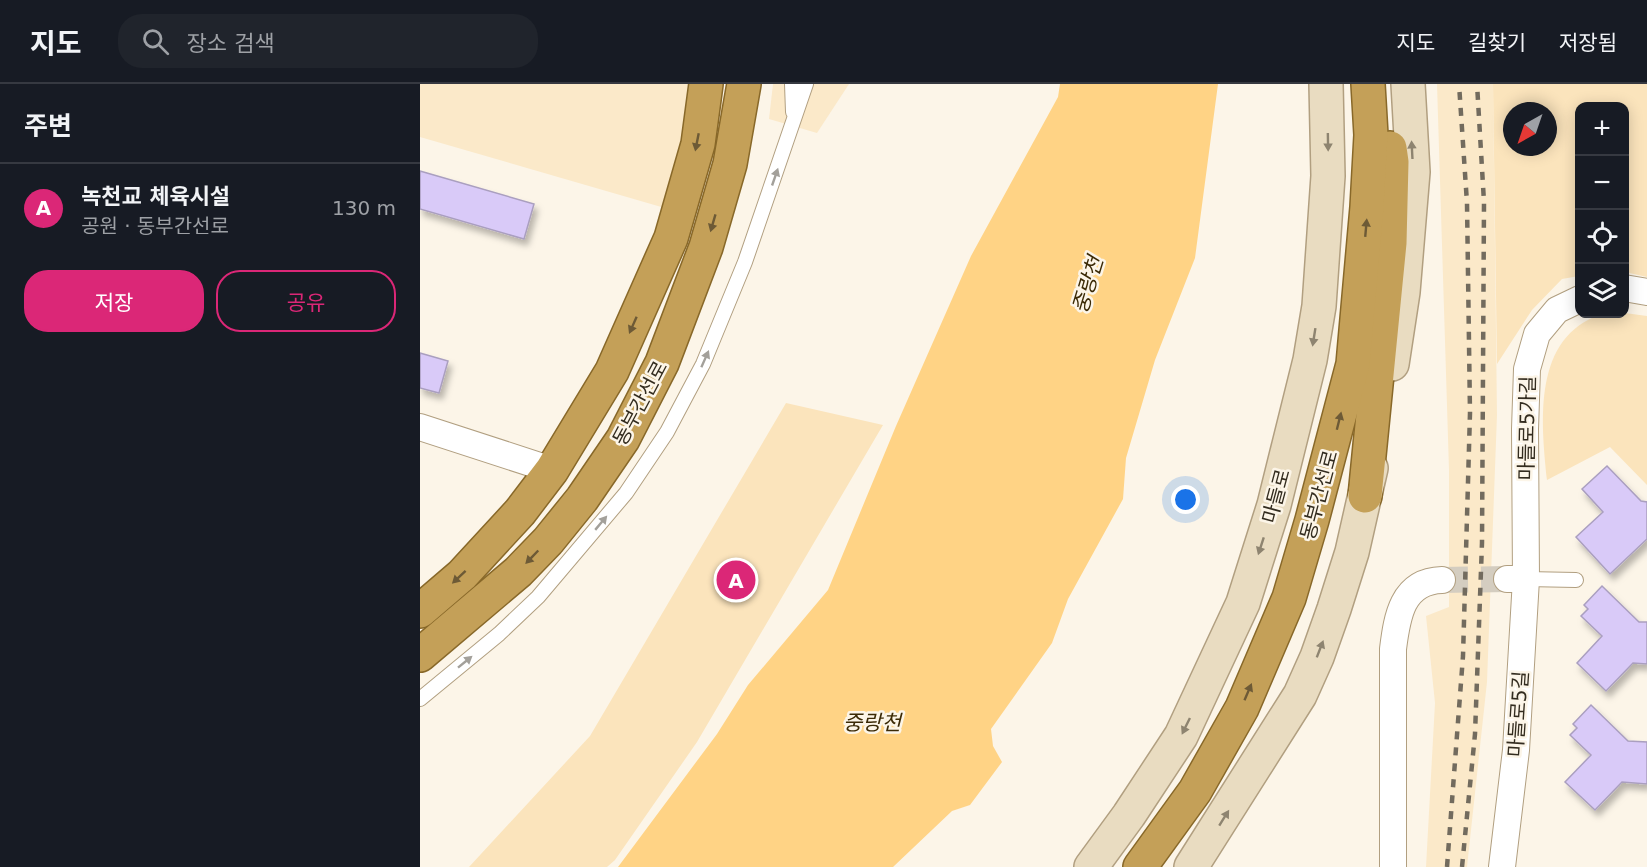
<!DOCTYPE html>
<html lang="ko">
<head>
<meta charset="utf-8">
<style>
	body { margin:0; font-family:"DejaVu Sans","Noto Sans KR",sans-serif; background:#20242c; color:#f1f3f6 }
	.controls { position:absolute; right:18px; top:18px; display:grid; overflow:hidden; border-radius:12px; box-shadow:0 3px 15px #0003 }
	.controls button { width:54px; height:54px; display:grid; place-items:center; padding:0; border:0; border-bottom:2px solid #363941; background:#171b24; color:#f1f3f6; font:30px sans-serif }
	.compass { position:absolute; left:1083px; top:18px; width:54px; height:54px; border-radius:50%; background:#171b24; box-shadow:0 3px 15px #0003; rotate:220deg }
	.you { position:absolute; left:766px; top:416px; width:21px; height:21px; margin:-15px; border:4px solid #fff; border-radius:50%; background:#1a73e8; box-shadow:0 0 0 9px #1a73e833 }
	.badge { display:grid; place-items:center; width:39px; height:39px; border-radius:50%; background:#db2777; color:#fff; font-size:20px; font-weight:700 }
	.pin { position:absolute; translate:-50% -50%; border:3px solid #fff; box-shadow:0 2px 6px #0006 }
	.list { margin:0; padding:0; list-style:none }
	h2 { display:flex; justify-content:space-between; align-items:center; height:78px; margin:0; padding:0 24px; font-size:26px }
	h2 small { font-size:20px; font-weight:400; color:#9ea1a6 }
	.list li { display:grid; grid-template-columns:39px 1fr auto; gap:18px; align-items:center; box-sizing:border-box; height:90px; padding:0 24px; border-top:2px solid #363941 }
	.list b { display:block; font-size:22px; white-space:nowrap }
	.list p { margin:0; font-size:20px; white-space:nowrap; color:#9ea1a6 }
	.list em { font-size:20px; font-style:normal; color:#9ea1a6 }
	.actions { display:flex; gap:12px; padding:18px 24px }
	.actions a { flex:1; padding:14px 0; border:2px solid #db2777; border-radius:24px; text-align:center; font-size:21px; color:#db2777 }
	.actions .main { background:#db2777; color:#fff }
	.icon { flex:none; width:33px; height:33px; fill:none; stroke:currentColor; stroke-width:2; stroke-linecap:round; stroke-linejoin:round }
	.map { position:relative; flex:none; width:1227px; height:783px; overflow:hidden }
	header { display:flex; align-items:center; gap:36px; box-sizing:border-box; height:84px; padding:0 30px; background:#171b24; border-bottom:2px solid #363941 }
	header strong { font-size:28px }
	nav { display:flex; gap:33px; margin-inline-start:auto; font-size:21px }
	.search { width:420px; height:54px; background:#20242c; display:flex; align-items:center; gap:15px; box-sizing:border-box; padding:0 21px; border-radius:24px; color:#9ea1a6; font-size:22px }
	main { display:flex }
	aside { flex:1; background:#171b24 }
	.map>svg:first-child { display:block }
	.built { fill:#fbe9c9 }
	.green { fill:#fbe4bc; fill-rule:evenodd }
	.water { fill:#ffd385 }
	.building { fill:#d9caf8; stroke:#aa9fbf; stroke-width:1.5; filter:url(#shadow) }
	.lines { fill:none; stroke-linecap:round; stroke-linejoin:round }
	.minor-tunnel { stroke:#d4cdc0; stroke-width:26; stroke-dasharray:26 13; stroke-linecap:butt }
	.service-casing { stroke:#b19f80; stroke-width:16 }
	.minor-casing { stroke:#b19f80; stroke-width:28 }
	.secondary-casing { stroke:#b19f80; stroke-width:36 }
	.trunk-casing { stroke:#886829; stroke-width:36 }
	.service { stroke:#fff; stroke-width:14 }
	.minor { stroke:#fff; stroke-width:26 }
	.secondary { stroke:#e9dcc1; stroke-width:33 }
	.trunk { stroke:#c4a058; stroke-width:33 }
	.rail { stroke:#726b5e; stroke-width:4.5; stroke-dasharray:8 8; stroke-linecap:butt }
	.oneway { fill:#6d5a36 }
	.oneway2 { fill:#8e8470 }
	.oneway3 { fill:#a3a09a }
	.labels { text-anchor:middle; stroke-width:5; stroke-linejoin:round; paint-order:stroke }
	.street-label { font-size:20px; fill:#332c1f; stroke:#fcf5e8 }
	.water-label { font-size:21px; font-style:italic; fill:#3b2a06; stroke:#fcf5e8 }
</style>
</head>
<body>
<header>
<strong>지도</strong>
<div class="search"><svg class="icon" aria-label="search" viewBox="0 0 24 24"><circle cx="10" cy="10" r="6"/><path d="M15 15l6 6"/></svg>장소 검색</div>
<nav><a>지도</a><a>길찾기</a><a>저장됨</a></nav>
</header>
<main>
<aside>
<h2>주변<small></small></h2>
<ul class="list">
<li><span class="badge">A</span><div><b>녹천교 체육시설</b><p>공원 · 동부간선로</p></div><em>130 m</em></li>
</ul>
<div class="actions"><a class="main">저장</a><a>공유</a></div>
</aside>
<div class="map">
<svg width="1227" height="783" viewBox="0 0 1227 783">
	<defs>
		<filter id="shadow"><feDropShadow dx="3.5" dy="6" stdDeviation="3" flood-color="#0004"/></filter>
	</defs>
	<rect width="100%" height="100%" fill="#fcf5e8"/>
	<g class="built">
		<path d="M 0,0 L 301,0 L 302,24 L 262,129 L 0,53 Z"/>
		<path d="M 353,0 L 429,0 L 397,49 L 349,35 Z"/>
		<path d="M 1017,0 L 1073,0 L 1077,331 L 1067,598 L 1047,783 L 1006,783 L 1015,619 L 1006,532 L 1029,523 L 1029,386 Z"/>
	</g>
	<g class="green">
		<path d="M 1073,0 L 1227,0 L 1227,193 L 1205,188 L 1204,22 L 1160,22 L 1159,192 L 1142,195 L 1112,226 L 1077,280 ZM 1092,27 L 1128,27 L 1128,63 L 1092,63 Z"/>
		<path d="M 1205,229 L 1227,232 L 1227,401 L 1190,363 L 1127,396 C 1121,337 1112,253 1182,230 C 1188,228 1198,230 1205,229 Z"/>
		<path d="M 366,319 L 463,341 L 277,658 L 195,776 L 187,783 L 49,783 L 170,652 Z"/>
	</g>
	<path class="water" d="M 640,0 L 798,0 L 775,174 L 735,276 L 706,374 L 703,415 L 648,515 L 632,559 L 571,645 L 573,662 L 582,678 L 550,721 L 532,727 L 473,783 L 198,783 L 297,650 L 328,601 L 408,506 L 476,342 L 551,172 L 638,13 Z"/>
	<g class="building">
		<path d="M 0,87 L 114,120 L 104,155 L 0,125 Z"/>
		<path d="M 0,269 L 28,277 L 19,309 L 0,304 Z"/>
		<path d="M 1187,382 L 1221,417 L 1227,418 L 1227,455 L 1190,490 L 1156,453 L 1183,428 L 1162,405 Z"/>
		<path d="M 1182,502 L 1219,538 L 1227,538 L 1227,580 L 1213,579 L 1186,607 L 1157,579 L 1182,552 L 1161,532 L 1168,525 L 1164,521 Z"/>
		<path d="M 1171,621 L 1208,657 L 1227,658 L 1227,700 L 1202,698 L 1175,726 L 1145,698 L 1171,671 L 1150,651 L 1157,644 L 1153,640 Z"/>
	</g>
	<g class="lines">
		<path class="minor-tunnel" d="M 1022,496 L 1087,495"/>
		<defs>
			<g id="service">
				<path d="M 372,0 L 373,28"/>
				<path d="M 1106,495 L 1156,496"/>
				<path d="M 0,615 L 79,550 L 118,513 L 206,409 L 247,348 L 283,280 L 325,178 L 386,0"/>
			</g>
			<g id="minor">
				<path d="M 1204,204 L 1227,208"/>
				<path d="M 0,343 L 132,386"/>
				<path d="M 1106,495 L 1105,345 L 1107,285 L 1117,250 L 1137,226 L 1160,215"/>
				<path d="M 973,783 L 973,565 C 977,533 982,497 1022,496"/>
				<path d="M 1082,783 L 1096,666 L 1106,495 L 1087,495"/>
			</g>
			<g id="secondary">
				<path d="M 972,280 L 983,208 L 993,88 L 988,0"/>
				<path d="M 671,783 L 709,731 L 761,652 L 823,519 L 854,421 L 890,276 L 899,222 L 908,92 L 906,0"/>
				<path d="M 771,783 L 880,611 L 897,573 L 914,525 L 932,468 L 951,384"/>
			</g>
			<g id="trunk">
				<path d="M 945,412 L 970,159 L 972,78 L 970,64"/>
				<path d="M 0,527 L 42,491 L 100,428 L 132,386 L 192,287 L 251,154 L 278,60 L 286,0"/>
				<path d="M 0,571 L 98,488 L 128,457 L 162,415 L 203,355 L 242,279 L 286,163 L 310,80 L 324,0"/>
				<path d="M 720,783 L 775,707 L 822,624 L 869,514 L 892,436 L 933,280 L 947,123 L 951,51 L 948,0"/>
			</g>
		</defs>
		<use href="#service" class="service-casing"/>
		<use href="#minor" class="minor-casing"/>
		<use href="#secondary" class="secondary-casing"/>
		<use href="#trunk" class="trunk-casing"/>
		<use href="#service" class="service"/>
		<use href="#minor" class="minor"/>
		<use href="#secondary" class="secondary"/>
		<use href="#trunk" class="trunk"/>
		<g class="rail">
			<path d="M 1027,783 L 1043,572 L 1050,329 L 1047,119 L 1039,0"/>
			<path d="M 1042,783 L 1055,650 L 1062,459 L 1064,118 L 1057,0"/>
		</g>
	</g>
	<defs><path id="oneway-solid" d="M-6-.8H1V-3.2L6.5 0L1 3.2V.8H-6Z" transform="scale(1.5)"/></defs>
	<g class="oneway">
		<use href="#oneway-solid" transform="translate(277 58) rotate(101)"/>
		<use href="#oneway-solid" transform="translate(293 139) rotate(106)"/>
		<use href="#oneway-solid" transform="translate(946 144) rotate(-85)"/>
		<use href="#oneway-solid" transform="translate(213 241) rotate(114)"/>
		<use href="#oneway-solid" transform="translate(919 337) rotate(-76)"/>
		<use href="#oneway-solid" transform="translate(112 473) rotate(134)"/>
		<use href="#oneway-solid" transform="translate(39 493) rotate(137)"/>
		<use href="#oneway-solid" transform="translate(828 608) rotate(-67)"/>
	</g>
	<g class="oneway2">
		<use href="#oneway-solid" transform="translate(908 58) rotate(89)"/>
		<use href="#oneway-solid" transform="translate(992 66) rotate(-93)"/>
		<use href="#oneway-solid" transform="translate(894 253) rotate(99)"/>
		<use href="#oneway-solid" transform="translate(841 462) rotate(108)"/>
		<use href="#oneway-solid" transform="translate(900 565) rotate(-69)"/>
		<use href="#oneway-solid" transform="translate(766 642) rotate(116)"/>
		<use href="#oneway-solid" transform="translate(804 734) rotate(-58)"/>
	</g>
	<g class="oneway3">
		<use href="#oneway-solid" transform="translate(355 93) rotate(-71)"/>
		<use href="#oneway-solid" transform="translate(285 275) rotate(-66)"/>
		<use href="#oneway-solid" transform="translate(181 439) rotate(-50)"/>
		<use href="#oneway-solid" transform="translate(45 578) rotate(-39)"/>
	</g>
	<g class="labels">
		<g class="street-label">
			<text transform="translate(220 319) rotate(-62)" y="7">동부간선로</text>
			<text transform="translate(1107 344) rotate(-89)" y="7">마들로5가길</text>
			<text transform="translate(899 411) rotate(-75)" y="7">동부간선로</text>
			<text transform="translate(856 412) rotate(-75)" y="7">마들로</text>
			<text transform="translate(1098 630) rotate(-86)" y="7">마들로5길</text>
		</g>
		<g class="water-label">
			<text transform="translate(668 201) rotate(-73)" y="7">중랑천</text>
			<text x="452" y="646">중랑천</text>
		</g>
	</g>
</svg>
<div class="controls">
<button>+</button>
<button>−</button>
<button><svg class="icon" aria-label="locate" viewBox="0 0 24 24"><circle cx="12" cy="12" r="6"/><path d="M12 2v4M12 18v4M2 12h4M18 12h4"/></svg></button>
<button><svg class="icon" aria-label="layers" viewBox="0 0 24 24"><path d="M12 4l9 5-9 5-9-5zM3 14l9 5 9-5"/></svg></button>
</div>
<svg class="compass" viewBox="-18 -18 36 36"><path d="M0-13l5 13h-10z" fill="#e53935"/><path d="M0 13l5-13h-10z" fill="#9ea1a6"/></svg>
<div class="you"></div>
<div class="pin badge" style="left:316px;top:496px">A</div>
</div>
</main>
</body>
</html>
